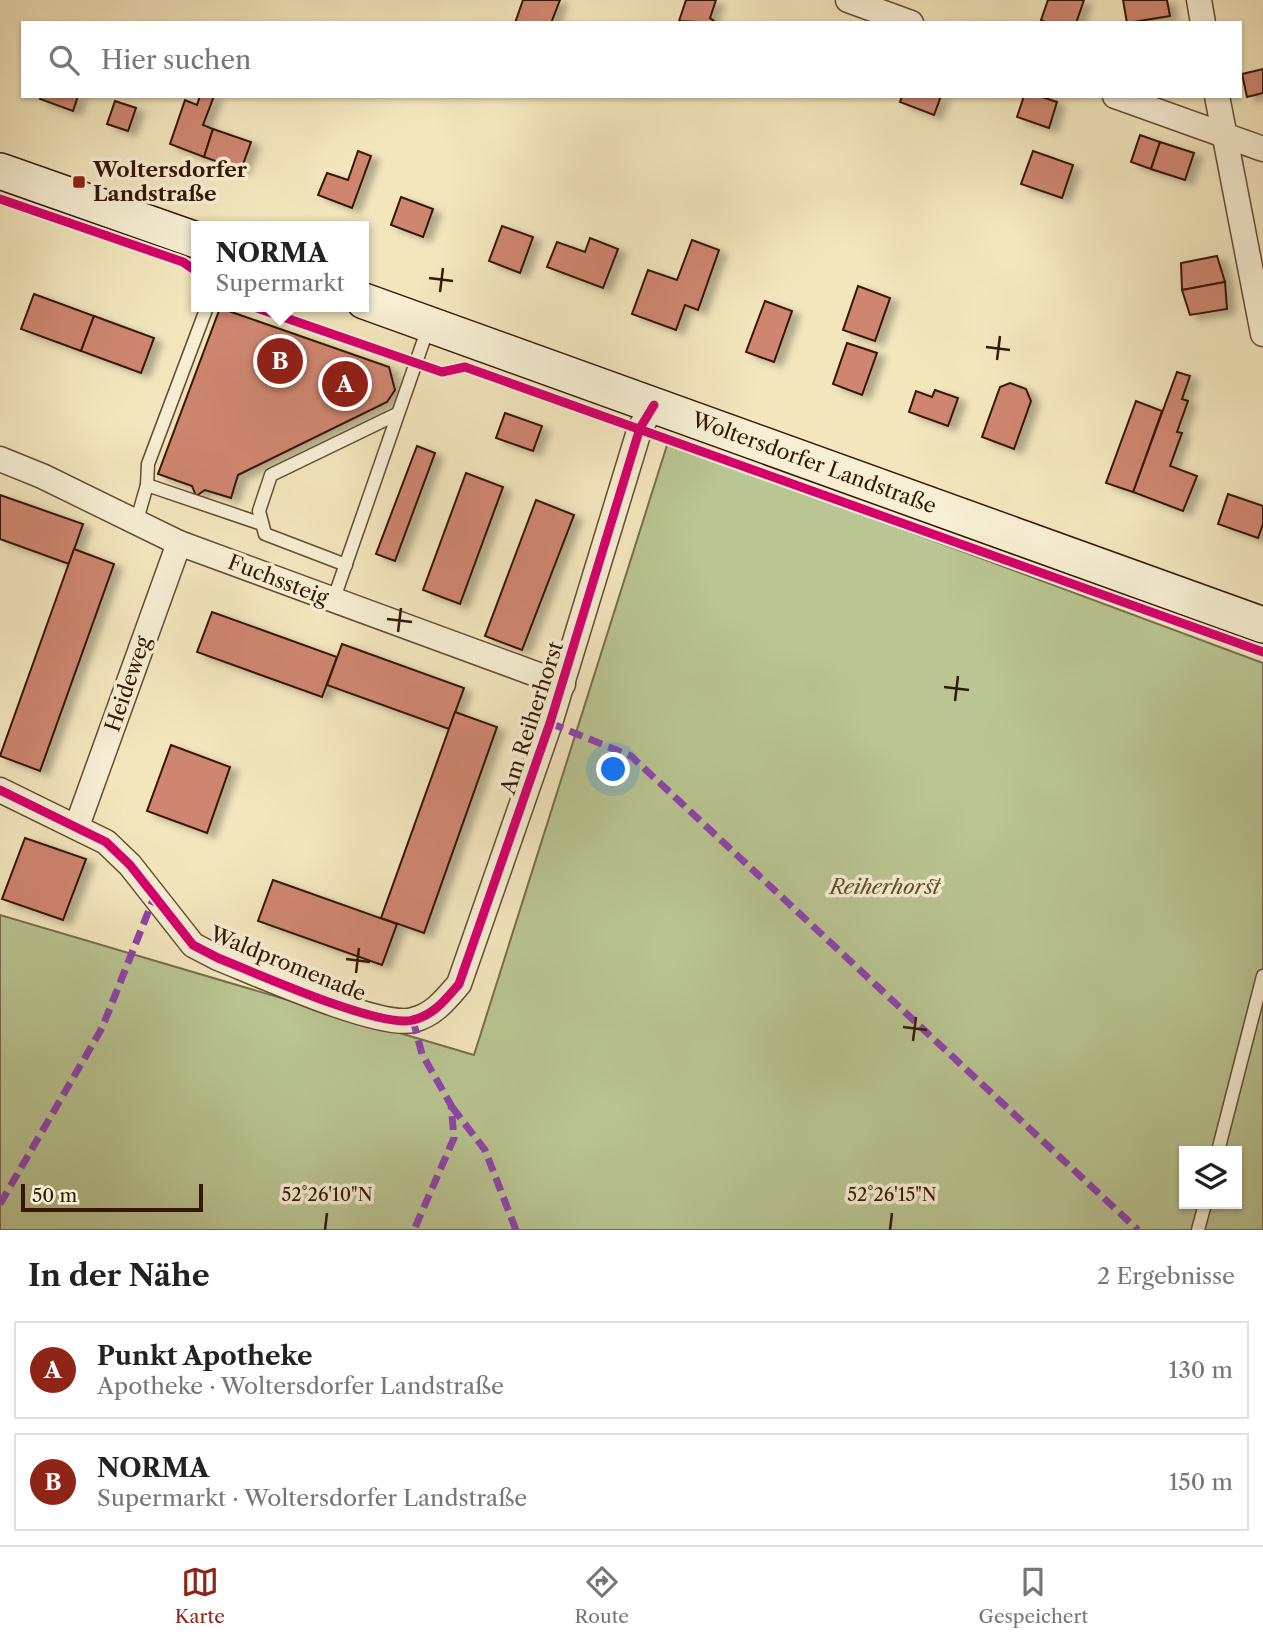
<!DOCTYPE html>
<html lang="de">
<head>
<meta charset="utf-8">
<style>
	body { margin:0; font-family:"Libre Caslon Text",serif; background:#f2f2f2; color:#222 }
	.controls { position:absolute; right:21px; bottom:21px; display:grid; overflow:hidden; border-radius:0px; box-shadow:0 2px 5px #0004 }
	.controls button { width:63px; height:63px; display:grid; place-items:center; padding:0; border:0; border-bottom:2px solid #e0e0e0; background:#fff; color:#222; font:35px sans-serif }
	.scale { position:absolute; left:21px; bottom:18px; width:182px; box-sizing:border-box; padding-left:7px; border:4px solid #351804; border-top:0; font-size:19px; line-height:24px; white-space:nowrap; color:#351804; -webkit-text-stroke:5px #f7efd4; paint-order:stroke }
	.you { position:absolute; left:614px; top:770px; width:24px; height:24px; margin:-18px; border:5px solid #fff; border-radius:50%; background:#1a73e8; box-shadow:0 0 0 10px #1a73e833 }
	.badge { display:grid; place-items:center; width:46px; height:46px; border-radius:50%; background:#8f2418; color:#fff; font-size:23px; font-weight:700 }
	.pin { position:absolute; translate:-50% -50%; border:4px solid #fff; box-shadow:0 2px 7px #0006 }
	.popup { position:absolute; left:191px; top:221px; width:178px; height:91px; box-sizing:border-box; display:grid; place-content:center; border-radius:0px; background:#fff; filter:drop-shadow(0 2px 5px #0005); font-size:23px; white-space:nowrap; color:#767676 }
	.popup b { font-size:26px; color:#222 }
	.popup::after { content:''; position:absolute; left:50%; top:100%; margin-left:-14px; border:14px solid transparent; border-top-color:#fff }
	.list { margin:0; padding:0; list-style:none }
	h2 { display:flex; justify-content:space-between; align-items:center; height:91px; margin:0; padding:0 28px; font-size:30px }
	h2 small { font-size:23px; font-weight:400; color:#767676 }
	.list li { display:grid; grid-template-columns:46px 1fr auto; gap:21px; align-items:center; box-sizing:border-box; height:98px; margin:0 14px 14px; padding:0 14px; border:2px solid #e0e0e0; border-radius:0px }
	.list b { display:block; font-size:26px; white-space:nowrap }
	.list p { margin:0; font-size:23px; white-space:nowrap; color:#767676 }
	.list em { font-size:23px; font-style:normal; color:#767676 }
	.icon { flex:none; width:38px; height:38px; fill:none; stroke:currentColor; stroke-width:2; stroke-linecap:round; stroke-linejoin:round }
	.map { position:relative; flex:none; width:1263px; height:1230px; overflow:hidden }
	.search { position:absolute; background:#fff; box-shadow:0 2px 5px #0004; left:21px; right:21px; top:21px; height:77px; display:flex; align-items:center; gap:18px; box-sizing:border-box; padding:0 24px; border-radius:0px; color:#767676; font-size:26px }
	.sheet { height:315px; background:#fff }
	nav { display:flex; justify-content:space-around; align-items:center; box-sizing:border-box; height:98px; border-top:2px solid #e0e0e0; background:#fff; font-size:19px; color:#767676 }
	nav a { display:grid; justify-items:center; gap:4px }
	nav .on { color:#8f2418 }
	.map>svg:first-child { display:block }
	.green { fill:#b9c592; stroke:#776e4b; stroke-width:2; fill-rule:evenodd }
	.building { fill:#ce8670; stroke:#351804; stroke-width:2; filter:url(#shadow) }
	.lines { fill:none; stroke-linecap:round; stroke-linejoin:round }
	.service-casing { stroke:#644c32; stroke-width:15 }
	.minor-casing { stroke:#644c32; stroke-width:27 }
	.secondary-casing { stroke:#351804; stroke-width:38 }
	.service { stroke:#f7efd4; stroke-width:12 }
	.minor { stroke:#f7efd4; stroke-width:24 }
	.secondary { stroke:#f7efd4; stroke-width:35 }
	.quiet { stroke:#8e44ad; stroke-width:7; stroke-dasharray:14 7; stroke-linecap:butt }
	.cycleway-casing { stroke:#f7efd4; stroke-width:13 }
	.cycleway { stroke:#d6006c; stroke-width:9 }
	.ticks { fill:none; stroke:#351804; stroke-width:2.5 }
	.poi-dot { fill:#8f2418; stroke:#f7efd4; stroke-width:2.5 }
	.labels { text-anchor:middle; stroke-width:7; stroke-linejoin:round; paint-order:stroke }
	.poi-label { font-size:21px; font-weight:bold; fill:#351804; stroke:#f7efd4; text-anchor:start }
	.street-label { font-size:21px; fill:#351804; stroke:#f7efd4 }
	.park-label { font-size:21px; font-style:italic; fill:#5d4c2f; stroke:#f7efd4 }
	.ticks-label { font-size:18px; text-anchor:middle; fill:#351804; stroke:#f7efd4; stroke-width:7; stroke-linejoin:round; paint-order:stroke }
</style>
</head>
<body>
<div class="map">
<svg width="1263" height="1230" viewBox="0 0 1263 1230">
	<defs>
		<filter id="shadow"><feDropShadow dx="8" dy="4.5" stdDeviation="3.5" flood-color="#0004"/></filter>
	</defs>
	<rect width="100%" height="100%" fill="#f3e6bd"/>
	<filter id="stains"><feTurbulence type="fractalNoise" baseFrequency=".00286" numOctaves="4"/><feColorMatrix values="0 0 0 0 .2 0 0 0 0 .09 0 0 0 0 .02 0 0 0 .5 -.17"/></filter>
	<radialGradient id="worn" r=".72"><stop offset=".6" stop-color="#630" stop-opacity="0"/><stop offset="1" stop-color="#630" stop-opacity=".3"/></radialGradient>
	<path class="green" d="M 668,442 L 1263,663 L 1263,1230 L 0,1230 L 0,915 L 474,1055 ZM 1184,1151 L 1237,1151 L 1237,1204 L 1184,1204 Z"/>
	<g class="building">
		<path d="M 523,0 L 560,0 L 551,23 L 515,23 Z"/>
		<path d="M 686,0 L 716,0 L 710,18 L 717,23 L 679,21 Z"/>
		<path d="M 1048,0 L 1084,0 L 1076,23 L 1047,23 L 1041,20 Z"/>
		<path d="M 1123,0 L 1167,0 L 1170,16 L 1127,23 Z"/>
		<path d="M 1263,69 L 1263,93 L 1247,97 L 1242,74 Z"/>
		<path d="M 41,96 L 78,96 L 73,111 L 40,99 Z"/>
		<path d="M 200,96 L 214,96 L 203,125 L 213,129 L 204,157 L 170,144 L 185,100 L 197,105 Z"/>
		<path d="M 902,96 L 941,96 L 934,115 L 900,102 Z"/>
		<path d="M 1024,96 L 1039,96 L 1057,102 L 1049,128 L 1017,117 Z"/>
		<path d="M 115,101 L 136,108 L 128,131 L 107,124 Z"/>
		<path d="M 213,129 L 251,142 L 241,170 L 204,157 Z"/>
		<path d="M 1140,135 L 1160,142 L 1151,169 L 1131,162 Z"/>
		<path d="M 1160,142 L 1194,153 L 1185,180 L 1151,169 Z"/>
		<path d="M 358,151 L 371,156 L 352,208 L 318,195 L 327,173 L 348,180 Z"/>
		<path d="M 1033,151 L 1073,165 L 1062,198 L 1021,184 Z"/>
		<path d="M 401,197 L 433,209 L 423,237 L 391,225 Z"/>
		<path d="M 502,226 L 533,237 L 520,273 L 489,261 Z"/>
		<path d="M 590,238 L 618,249 L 603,288 L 547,267 L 557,242 L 585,252 Z"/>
		<path d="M 692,240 L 719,250 L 698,310 L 685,305 L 676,330 L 632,314 L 648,270 L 677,280 Z"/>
		<path d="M 1217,256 L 1225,282 L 1182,290 L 1181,263 Z"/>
		<path d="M 1225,282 L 1227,309 L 1190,315 L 1182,290 Z"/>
		<path d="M 858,286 L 890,298 L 875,341 L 843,330 Z"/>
		<path d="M 34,294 L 94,316 L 81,351 L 21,329 Z"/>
		<path d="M 765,301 L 792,311 L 774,362 L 746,352 Z"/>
		<path d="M 220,308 L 389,367 L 395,390 L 387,402 L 238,475 L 231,498 L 205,490 L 196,496 L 192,486 L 158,474 Z"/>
		<path d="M 94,316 L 154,338 L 141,373 L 81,351 Z"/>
		<path d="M 847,343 L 877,353 L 862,395 L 833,384 Z"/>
		<path d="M 1177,372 L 1190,376 L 1182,399 L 1188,401 L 1177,432 L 1182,433 L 1170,466 L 1197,476 L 1183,511 L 1133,492 Z"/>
		<path d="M 1010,383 L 1026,389 L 1031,401 L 1014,449 L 982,437 L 1000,387 Z"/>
		<path d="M 935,390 L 958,398 L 948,426 L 909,412 L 916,391 L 932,397 Z"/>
		<path d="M 1136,401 L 1162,411 L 1133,492 L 1106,483 Z"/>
		<path d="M 505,413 L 542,426 L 533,451 L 496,438 Z"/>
		<path d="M 417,446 L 435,453 L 395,561 L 376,554 Z"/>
		<path d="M 466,473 L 503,487 L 460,604 L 423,590 Z"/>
		<path d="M 1228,494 L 1263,506 L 1263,524 L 1258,538 L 1218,524 Z"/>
		<path d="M 0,495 L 83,524 L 69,564 L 0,539 Z"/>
		<path d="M 536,500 L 574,515 L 522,650 L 485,636 Z"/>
		<path d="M 74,549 L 114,564 L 40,771 L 0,756 Z"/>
		<path d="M 212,612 L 337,657 L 322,697 L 197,652 Z"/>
		<path d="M 342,644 L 464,688 L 449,729 L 327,685 Z"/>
		<path d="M 455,712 L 497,727 L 424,933 L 381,918 Z"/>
		<path d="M 171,745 L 230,767 L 207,833 L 147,811 Z"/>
		<path d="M 25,838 L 86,859 L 63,920 L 2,899 Z"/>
		<path d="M 273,880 L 397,924 L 382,965 L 258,921 Z"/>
	</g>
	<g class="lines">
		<defs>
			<g id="service">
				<path d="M 147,485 L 148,464 L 207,307"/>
				<path d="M 137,520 L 147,485 L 262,524"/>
				<path d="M 346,565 L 265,534 L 259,511 L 271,475 L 397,414"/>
				<path d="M 333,601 L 428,328"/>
				<path d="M 1218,1151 L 1263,976"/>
				<path d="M 1198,1230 L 1205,1204"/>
			</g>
			<g id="minor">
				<path d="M 848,0 L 911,23"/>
				<path d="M 1199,0 L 1203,23"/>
				<path d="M 1115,96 L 1263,149"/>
				<path d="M 1217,96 L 1263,334"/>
				<path d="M 0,459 L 42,476 L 179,543 L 563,684"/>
				<path d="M 0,790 L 106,842 L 130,865 L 193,945 L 218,958 C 256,973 380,1029 413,1020 C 434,1015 446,999 459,984 L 550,723 L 640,428 L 654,405"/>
				<path d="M 77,826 L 179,543"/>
			</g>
			<g id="secondary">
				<path d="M 0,171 L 196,240"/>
				<path d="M 364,301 L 1263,625"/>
			</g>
		</defs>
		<use href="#service" class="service-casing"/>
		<use href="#minor" class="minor-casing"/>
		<use href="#secondary" class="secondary-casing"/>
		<use href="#service" class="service"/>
		<use href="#minor" class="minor"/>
		<use href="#secondary" class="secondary"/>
		<g class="quiet">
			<path d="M 550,723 L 631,756 L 1138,1230"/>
			<path d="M 413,1020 L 422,1054 L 451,1105 L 454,1138 L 414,1230"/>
			<path d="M 452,1107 L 485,1150 L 516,1230"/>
			<path d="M 0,1204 L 102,1028 L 155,895"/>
		</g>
		<defs>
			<g id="cycleway">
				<path d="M 0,199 L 183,262 L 196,271"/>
				<path d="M 254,307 L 442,372 L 465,367 L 1263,652"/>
				<path d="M 0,790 L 106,842 L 130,865 L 193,945 L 218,958 C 256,973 380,1029 413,1020 C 434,1015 446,999 459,984 L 550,723 L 640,428 L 654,405"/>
			</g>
		</defs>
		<use href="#cycleway" class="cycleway-casing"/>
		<use href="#cycleway" class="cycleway"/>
	</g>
	<path class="ticks" d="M 429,278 L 453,281M 440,292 L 443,268M 986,347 L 1010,350M 997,360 L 1000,336M 387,619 L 412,622M 398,632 L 401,608M 944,687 L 969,690M 955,701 L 958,676M 346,959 L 370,962M 356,973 L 359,948M 903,1027 L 927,1030M 913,1041 L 916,1017M 325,1230 L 327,1213M 890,1230 L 892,1213"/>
	<rect class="poi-dot" x="72" y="175" width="14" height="14" rx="3.5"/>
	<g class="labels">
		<g class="poi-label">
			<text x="93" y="177">Woltersdorfer<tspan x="93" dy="24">Landstraße</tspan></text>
		</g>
		<g class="street-label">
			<text transform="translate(814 463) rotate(20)" y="7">Woltersdorfer Landstraße</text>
			<text transform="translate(278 580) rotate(21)" y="7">Fuchssteig</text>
			<text transform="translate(128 684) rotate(-71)" y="7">Heideweg</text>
			<text transform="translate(532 718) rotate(-72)" y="7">Am Reiherhorst</text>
			<text transform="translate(288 964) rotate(22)" y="7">Waldpromenade</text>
		</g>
		<g class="park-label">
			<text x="885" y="894">Reiherhorst</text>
		</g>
	</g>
	<g class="ticks-label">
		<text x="327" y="1201">52°26'10"N</text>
		<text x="892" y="1201">52°26'15"N</text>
	</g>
	<rect width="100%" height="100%" filter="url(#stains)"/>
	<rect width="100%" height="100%" fill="url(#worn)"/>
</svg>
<div class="controls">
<button><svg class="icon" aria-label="layers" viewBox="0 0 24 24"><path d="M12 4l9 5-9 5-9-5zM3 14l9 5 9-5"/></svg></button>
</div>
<div class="scale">50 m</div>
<div class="you"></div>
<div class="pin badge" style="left:345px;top:384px">A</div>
<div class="pin badge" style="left:280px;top:361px">B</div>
<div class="popup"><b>NORMA</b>Supermarkt</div>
<div class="search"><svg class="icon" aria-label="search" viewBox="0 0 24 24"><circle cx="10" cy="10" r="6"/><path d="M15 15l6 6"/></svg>Hier suchen</div>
</div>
<section class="sheet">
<h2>In der Nähe<small>2 Ergebnisse</small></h2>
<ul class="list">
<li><span class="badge">A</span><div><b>Punkt Apotheke</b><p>Apotheke · Woltersdorfer Landstraße</p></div><em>130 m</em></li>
<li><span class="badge">B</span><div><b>NORMA</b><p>Supermarkt · Woltersdorfer Landstraße</p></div><em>150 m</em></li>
</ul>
</section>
<nav>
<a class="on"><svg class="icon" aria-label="map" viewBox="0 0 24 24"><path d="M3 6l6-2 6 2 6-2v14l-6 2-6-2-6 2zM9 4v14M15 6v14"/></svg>Karte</a>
<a><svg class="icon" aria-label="directions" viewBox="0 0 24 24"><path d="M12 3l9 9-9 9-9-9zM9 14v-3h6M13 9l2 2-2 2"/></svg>Route</a>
<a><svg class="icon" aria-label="saved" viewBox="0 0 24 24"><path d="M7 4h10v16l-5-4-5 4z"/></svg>Gespeichert</a>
</nav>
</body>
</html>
